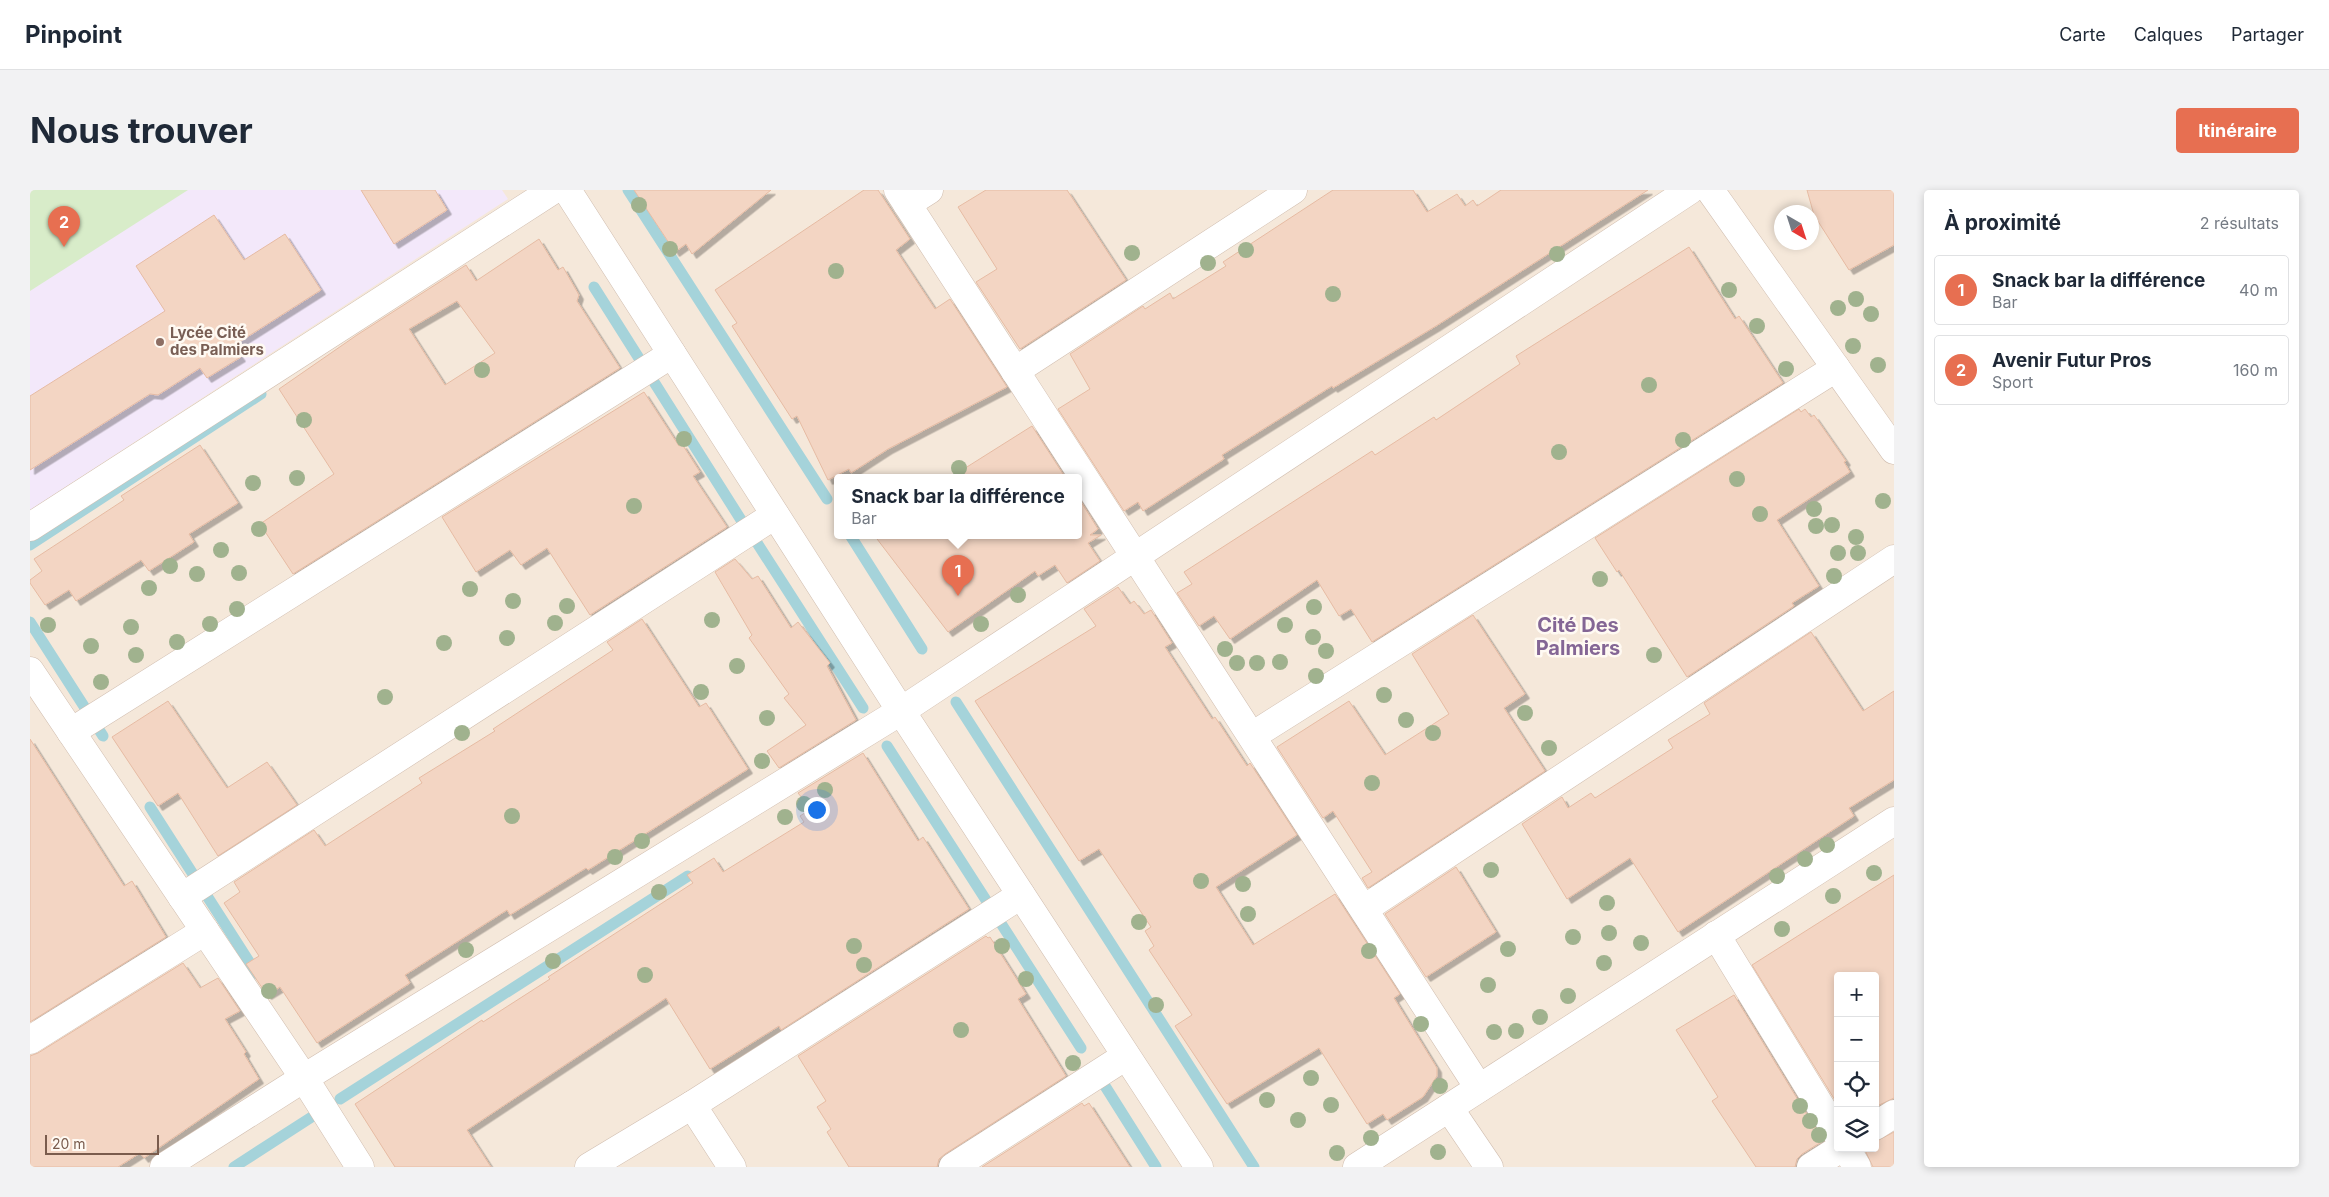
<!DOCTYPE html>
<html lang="fr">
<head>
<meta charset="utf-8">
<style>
	body { margin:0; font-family:Inter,sans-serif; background:#f2f2f3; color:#1f2937 }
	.controls { position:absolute; right:15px; bottom:15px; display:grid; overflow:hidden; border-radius:5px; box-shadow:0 2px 8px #0003 }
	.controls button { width:45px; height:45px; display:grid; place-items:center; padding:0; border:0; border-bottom:1px solid #e0e1e3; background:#fff; color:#1f2937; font:25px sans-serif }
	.compass { position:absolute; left:1744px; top:15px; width:45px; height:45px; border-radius:50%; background:#fff; box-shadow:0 2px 8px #0003; rotate:141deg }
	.scale { position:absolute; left:15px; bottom:12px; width:114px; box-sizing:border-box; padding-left:5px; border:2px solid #7a5c4d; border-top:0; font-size:14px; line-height:18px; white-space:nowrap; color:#7a5c4d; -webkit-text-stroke:4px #fffaf3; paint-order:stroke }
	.you { position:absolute; left:786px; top:619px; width:18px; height:18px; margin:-12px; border:4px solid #fff; border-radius:50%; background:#1a73e8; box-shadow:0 0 0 8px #1a73e833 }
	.badge { display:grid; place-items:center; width:32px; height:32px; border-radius:50%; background:#e76f51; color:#fff; font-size:16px; font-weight:700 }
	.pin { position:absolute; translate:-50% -41px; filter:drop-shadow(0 1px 2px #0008) }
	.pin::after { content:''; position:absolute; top:26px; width:18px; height:15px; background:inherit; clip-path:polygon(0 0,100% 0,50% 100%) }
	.popup { position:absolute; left:804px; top:284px; width:248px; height:65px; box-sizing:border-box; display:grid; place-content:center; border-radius:5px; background:#fff; filter:drop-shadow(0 1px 4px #0005); font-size:16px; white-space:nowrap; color:#747a83 }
	.popup b { font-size:19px; color:#1f2937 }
	.popup::after { content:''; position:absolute; left:50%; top:100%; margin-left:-10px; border:10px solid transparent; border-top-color:#fff }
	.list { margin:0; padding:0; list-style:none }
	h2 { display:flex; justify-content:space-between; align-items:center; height:65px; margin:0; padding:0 20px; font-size:21px }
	h2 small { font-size:16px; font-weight:400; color:#747a83 }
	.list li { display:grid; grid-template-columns:32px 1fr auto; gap:15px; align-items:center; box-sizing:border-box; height:70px; margin:0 10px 10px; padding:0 10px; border:1px solid #e0e1e3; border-radius:5px }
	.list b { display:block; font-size:19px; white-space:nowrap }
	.list p { margin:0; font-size:16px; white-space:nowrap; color:#747a83 }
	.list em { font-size:16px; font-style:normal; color:#747a83 }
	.icon { flex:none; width:28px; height:28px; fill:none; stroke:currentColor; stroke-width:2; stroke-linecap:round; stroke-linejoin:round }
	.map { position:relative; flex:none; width:1864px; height:977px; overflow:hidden; border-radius:5px }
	header { display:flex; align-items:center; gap:30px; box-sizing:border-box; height:70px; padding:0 25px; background:#fff; border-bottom:1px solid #e0e1e3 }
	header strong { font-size:24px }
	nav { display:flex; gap:28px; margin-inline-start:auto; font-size:18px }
	.intro { display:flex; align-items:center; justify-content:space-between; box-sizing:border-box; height:120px; padding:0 30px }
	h1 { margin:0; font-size:35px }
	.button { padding:12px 22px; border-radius:5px; background:#e76f51; color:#fff; font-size:18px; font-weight:700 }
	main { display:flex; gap:30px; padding:0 30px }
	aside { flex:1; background:#fff; border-radius:5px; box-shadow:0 2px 8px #0003 }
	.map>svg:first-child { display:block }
	.residential { fill:#f5e8da; fill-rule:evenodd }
	.education { fill:#f3e8fa }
	.green { fill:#d8ecc9 }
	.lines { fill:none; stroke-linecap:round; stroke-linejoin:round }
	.stream { stroke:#a5d3da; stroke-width:11 }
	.building { fill:#f3d5c3; stroke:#e6bba3; fill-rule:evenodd; filter:url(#shadow) }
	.minor-casing { stroke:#d1beb0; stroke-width:29 }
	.minor { stroke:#fff; stroke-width:28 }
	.tree { fill:#a0b28e }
	.education-dot { fill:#8d6e63; stroke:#fffaf3; stroke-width:2 }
	.labels { text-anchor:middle; stroke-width:5; stroke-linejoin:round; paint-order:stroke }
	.education-label { font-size:15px; font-weight:bold; fill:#785e54; stroke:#fffaf3; text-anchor:start }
	.district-label { font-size:20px; font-weight:bold; fill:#846695; stroke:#fffaf3 }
</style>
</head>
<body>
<header>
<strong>Pinpoint</strong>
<nav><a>Carte</a><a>Calques</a><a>Partager</a></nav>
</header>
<div class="intro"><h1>Nous trouver</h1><a class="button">Itinéraire</a></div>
<main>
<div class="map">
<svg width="1864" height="977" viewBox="0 0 1864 977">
	<defs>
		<filter id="shadow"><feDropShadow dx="4.5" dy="4.5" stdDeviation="0" flood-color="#0004"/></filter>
	</defs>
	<rect width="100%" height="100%" fill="#fdf6ec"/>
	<path class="residential" d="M 0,0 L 1864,0 L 1864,977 L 0,977 ZM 1752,22 L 1782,22 L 1782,52 L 1752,52 ZM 808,287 L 1048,287 L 1048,345 L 808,345 ZM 1808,786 L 1845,786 L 1845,958 L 1808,958 Z"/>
	<path class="education" d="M 0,0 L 472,0 L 478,9 L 0,320 Z"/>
	<path class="green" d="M 0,0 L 158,0 L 0,101 Z"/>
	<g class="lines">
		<g class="stream">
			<path d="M 598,0 L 797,309"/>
			<path d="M 564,97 L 713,333"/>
			<path d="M 722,345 L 833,518"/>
			<path d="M 820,345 L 892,459"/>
			<path d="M 0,355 L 231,204"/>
			<path d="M 0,432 L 73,546"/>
			<path d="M 926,512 L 1224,977"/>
			<path d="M 857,556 L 1051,858"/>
			<path d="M 120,617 L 227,784"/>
			<path d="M 1075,896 L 1126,977"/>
			<path d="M 310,909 L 658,686"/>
			<path d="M 204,977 L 291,921"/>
		</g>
	</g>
	<g class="building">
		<path d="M 331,0 L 405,0 L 417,20 L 364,54 Z"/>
		<path d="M 604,0 L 741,0 L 662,64 L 656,54 L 645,62 Z"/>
		<path d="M 834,0 L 848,0 L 880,49 L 866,60 L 905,119 L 920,109 L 977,197 L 858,259 L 821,283 L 819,279 L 798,290 L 767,226 L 762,229 L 702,136 L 707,133 L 685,100 Z"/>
		<path d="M 956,0 L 1037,0 L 1096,90 L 990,159 L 946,92 L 967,79 L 928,17 Z"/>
		<path d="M 1303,0 L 1383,0 L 1397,22 L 1427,4 L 1435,16 L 1443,10 L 1447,16 L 1471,0 L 1618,0 L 1406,136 L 1303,198 L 1302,196 L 1192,265 L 1194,269 L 1113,321 L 1108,312 L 1094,321 L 1028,219 L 1060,199 L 1040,164 L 1113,116 L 1115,119 L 1140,103 L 1143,109 L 1196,76 L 1193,72 Z"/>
		<path d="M 1777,0 L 1864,0 L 1864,55 L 1819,80 L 1784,25 Z"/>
		<path d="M 184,25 L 214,70 L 255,44 L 291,100 L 203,156 L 211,167 L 177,188 L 170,178 L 128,205 L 120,204 L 0,280 L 0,206 L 135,121 L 106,76 Z"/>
		<path d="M 509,49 L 528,80 L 533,77 L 549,105 L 547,111 L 590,178 L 263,384 L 230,334 L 304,284 L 249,199 L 327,145 L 436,75 L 446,91 ZM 427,111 L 465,163 L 415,195 L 379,139 Z"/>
		<path d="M 1659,57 L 1705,129 L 1709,126 L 1753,193 L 1342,452 L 1321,419 L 1309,426 L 1287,390 L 1200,449 L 1184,426 L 1169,436 L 1147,403 L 1162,394 L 1154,382 L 1342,261 L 1345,265 L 1404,227 L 1406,230 L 1490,174 L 1486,166 Z"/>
		<path d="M 614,202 L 649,256 L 652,254 L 670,282 L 663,286 L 697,337 L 560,425 L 517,358 L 491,375 L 480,360 L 446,382 L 412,327 Z"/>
		<path d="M 1769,219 L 1771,222 L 1775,219 L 1781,227 L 1784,225 L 1816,271 L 1814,272 L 1820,282 L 1747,330 L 1789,396 L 1762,413 L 1764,416 L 1657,487 L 1589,380 L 1587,382 L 1565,348 Z"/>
		<path d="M 1002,236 L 1035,287 L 921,287 Z"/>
		<path d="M 170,255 L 208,313 L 159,344 L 164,352 L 119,381 L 111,370 L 46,411 L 39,400 L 15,415 L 0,393 L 0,390 L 12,381 L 4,369 L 94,310 L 91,306 Z"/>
		<path d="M 1048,307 L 1068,339 L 1060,345 L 1071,345 L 1058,353 L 1070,371 L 1037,393 L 1025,375 L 1008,386 L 1005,381 L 918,442 L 844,345 L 1048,345 Z"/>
		<path d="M 705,369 L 722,389 L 728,386 L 761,438 L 768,432 L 800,473 L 797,476 L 826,530 L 749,578 L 737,561 L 776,535 L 754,508 L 759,504 L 719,448 L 722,445 L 685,382 Z"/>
		<path d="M 1088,397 L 1100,414 L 1104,411 L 1114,424 L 1121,420 L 1142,453 L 1135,457 L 1182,529 L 1185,527 L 1217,576 L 1220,573 L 1267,645 L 1186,697 L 1223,755 L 1305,704 L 1370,804 L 1364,808 L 1407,878 L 1407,886 L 1393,907 L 1357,930 L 1353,924 L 1337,934 L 1289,858 L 1197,914 L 1145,836 L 1162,825 L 1119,760 L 1124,756 L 1115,741 L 1121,737 L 1069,659 L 1049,671 L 945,511 L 1066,436 L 1054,419 Z"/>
		<path d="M 1443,425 L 1495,504 L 1474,518 L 1515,581 L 1338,698 L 1332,688 L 1342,682 L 1303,621 L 1293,628 L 1247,557 L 1319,511 L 1355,565 L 1419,524 L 1382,464 Z"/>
		<path d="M 612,429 L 669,517 L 676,513 L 718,579 L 558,680 L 556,678 L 480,725 L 477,720 L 375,785 L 380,793 L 287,853 L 250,797 L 237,805 L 216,774 L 229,766 L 194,713 L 210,702 L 204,692 L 284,640 L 295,656 L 392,593 L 389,588 L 465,541 L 463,539 L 583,460 L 577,452 Z"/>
		<path d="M 1781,442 L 1833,521 L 1864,501 L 1864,590 L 1819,618 L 1824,626 L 1648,742 L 1600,668 L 1537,709 L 1492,634 L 1532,607 L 1538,618 L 1561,603 L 1565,608 L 1643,558 L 1638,550 L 1680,524 L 1674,513 Z"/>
		<path d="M 138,511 L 197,598 L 237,572 L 267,615 L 188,666 L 148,603 L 128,616 L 82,547 Z"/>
		<path d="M 0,549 L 94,696 L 102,691 L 136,747 L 0,832 Z"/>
		<path d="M 833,563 L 888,651 L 893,647 L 939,719 L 751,840 L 749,836 L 680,879 L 636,808 L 437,940 L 461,977 L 365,977 L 325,914 L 452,830 L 453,832 L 520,789 L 518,787 L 663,693 L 657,685 L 684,668 L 693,682 L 774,632 L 770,626 L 781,619 L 768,603 Z"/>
		<path d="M 1426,677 L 1466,742 L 1396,787 L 1355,724 Z"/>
		<path d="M 1864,685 L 1864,908 L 1845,917 L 1845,786 L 1808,786 L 1808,915 L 1722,775 Z"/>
		<path d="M 956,746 L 958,748 L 960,747 L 996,804 L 988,809 L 1036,886 L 915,964 L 909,969 L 907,977 L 819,977 L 797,942 L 801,939 L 787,917 L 796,911 L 768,866 Z"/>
		<path d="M 153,773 L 170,798 L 188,788 L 210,821 L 195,829 L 216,862 L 214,864 L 229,889 L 114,968 L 110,963 L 88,977 L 0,977 L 0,866 L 8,863 Z"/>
		<path d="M 1704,805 L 1793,951 L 1772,964 L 1767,969 L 1765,977 L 1726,977 L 1682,911 L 1688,907 L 1646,840 Z"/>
		<path d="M 1052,913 L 1054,916 L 1059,913 L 1100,977 L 952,977 Z"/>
		<path d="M 1864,942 L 1864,977 L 1843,977 L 1834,958 L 1845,958 L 1845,952 Z"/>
	</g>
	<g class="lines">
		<defs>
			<g id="minor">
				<path d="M 537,0 L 871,521 L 1169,977"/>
				<path d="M 868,0 L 1449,898"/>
				<path d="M 1680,0 L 1864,260"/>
				<path d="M 877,14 L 899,0"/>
				<path d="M 985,181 L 1263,0"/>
				<path d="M 0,337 L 523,0"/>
				<path d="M 0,481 L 274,888 L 330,977"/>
				<path d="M 41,542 L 642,164"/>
				<path d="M 1222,546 L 1806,178"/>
				<path d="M 152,707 L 745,325"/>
				<path d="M 1334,719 L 1864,369"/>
				<path d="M 1686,745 L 1808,945"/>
				<path d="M 0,850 L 175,741"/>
				<path d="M 662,915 L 702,977"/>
				<path d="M 1419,918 L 1459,977"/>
				<path d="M 1845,936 L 1864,924"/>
				<path d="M 1816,958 L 1827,977"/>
				<path d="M 134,977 L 274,888 L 871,521 L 1660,0"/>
				<path d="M 559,977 L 662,915 L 991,705"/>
				<path d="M 923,977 L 1096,866"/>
				<path d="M 1327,977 L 1864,631"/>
				<path d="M 1781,977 L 1811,958"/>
			</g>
		</defs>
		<use href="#minor" class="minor-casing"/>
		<use href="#minor" class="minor"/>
	</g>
	<g class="tree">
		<circle cx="609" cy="15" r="8"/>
		<circle cx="640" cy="59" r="8"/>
		<circle cx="1216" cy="60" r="8"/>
		<circle cx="1102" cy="63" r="8"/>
		<circle cx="1527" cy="64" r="8"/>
		<circle cx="1178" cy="73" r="8"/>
		<circle cx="806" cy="81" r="8"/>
		<circle cx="1699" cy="100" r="8"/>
		<circle cx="1303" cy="104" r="8"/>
		<circle cx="1826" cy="109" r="8"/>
		<circle cx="1808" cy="118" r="8"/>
		<circle cx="1841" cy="124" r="8"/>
		<circle cx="1727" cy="136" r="8"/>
		<circle cx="1823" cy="156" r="8"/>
		<circle cx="1848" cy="175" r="8"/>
		<circle cx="1756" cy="179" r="8"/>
		<circle cx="452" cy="180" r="8"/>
		<circle cx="1619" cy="195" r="8"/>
		<circle cx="274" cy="230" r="8"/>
		<circle cx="654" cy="249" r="8"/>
		<circle cx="1653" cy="250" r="8"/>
		<circle cx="1529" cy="262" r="8"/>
		<circle cx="929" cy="278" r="8"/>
		<circle cx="267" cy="288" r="8"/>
		<circle cx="1707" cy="289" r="8"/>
		<circle cx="223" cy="293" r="8"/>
		<circle cx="1853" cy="311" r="8"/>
		<circle cx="604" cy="316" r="8"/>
		<circle cx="1784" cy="319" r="8"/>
		<circle cx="1730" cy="324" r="8"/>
		<circle cx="1802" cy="335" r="8"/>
		<circle cx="1786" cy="336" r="8"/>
		<circle cx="229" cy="339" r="8"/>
		<circle cx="1826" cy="347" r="8"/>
		<circle cx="191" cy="360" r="8"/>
		<circle cx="1808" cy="363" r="8"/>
		<circle cx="1828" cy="363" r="8"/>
		<circle cx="140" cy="376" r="8"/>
		<circle cx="209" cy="383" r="8"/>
		<circle cx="167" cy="384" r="8"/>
		<circle cx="1804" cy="386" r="8"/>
		<circle cx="1570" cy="389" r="8"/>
		<circle cx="119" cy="398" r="8"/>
		<circle cx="440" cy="399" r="8"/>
		<circle cx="988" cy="405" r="8"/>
		<circle cx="483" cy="411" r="8"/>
		<circle cx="537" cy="416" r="8"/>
		<circle cx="1284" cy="417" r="8"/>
		<circle cx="207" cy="419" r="8"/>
		<circle cx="682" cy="430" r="8"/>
		<circle cx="525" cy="433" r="8"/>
		<circle cx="180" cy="434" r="8"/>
		<circle cx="951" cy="434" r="8"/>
		<circle cx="18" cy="435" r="8"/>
		<circle cx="1255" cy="435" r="8"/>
		<circle cx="101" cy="437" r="8"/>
		<circle cx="1283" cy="447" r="8"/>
		<circle cx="477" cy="448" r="8"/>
		<circle cx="147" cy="452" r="8"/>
		<circle cx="414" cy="453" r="8"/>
		<circle cx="61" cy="456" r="8"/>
		<circle cx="1195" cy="459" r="8"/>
		<circle cx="1296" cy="461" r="8"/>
		<circle cx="106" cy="465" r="8"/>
		<circle cx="1624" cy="465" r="8"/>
		<circle cx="1250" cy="472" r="8"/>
		<circle cx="1207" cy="473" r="8"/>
		<circle cx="1227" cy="473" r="8"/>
		<circle cx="707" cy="476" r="8"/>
		<circle cx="1286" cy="486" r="8"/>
		<circle cx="71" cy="492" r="8"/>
		<circle cx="671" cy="502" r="8"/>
		<circle cx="1354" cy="505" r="8"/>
		<circle cx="355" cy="507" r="8"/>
		<circle cx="1495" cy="523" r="8"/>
		<circle cx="737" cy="528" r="8"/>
		<circle cx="1376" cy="530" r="8"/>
		<circle cx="432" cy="543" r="8"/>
		<circle cx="1403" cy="543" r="8"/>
		<circle cx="1519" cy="558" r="8"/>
		<circle cx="732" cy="571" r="8"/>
		<circle cx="1342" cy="593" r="8"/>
		<circle cx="795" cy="600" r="8"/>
		<circle cx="774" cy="614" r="8"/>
		<circle cx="482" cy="626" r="8"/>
		<circle cx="755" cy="627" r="8"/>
		<circle cx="612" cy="651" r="8"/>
		<circle cx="1797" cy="655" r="8"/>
		<circle cx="585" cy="667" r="8"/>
		<circle cx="1775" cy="669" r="8"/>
		<circle cx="1461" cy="680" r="8"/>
		<circle cx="1844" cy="683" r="8"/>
		<circle cx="1747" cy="686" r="8"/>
		<circle cx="1171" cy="691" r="8"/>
		<circle cx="1213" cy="694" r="8"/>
		<circle cx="629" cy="702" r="8"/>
		<circle cx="1803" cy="706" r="8"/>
		<circle cx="1577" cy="713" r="8"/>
		<circle cx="1218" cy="724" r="8"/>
		<circle cx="1109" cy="732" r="8"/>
		<circle cx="1752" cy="739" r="8"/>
		<circle cx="1579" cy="743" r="8"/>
		<circle cx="1543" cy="747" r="8"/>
		<circle cx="1611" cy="753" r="8"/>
		<circle cx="824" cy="756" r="8"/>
		<circle cx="972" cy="756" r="8"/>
		<circle cx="1478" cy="759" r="8"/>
		<circle cx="436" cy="760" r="8"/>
		<circle cx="1339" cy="761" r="8"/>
		<circle cx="523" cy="771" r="8"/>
		<circle cx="1574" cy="773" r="8"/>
		<circle cx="834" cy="775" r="8"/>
		<circle cx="615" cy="785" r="8"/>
		<circle cx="996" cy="789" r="8"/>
		<circle cx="1458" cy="795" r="8"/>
		<circle cx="239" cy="801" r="8"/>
		<circle cx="1538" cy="806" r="8"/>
		<circle cx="1126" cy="815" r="8"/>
		<circle cx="1510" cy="827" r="8"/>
		<circle cx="1391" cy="834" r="8"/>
		<circle cx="931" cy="840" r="8"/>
		<circle cx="1486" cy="841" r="8"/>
		<circle cx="1464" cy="842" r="8"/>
		<circle cx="1043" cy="873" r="8"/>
		<circle cx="1281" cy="888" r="8"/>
		<circle cx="1410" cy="896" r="8"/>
		<circle cx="1237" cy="910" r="8"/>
		<circle cx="1301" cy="915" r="8"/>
		<circle cx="1770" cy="916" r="8"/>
		<circle cx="1268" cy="930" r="8"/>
		<circle cx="1780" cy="931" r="8"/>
		<circle cx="1789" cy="945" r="8"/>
		<circle cx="1341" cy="948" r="8"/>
		<circle cx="1408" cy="962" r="8"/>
		<circle cx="1307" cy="963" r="8"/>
	</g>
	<circle class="education-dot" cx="130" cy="152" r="5"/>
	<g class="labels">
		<g class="education-label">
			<text x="140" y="148">Lycée Cité<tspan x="140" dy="17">des Palmiers</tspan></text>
		</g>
		<g class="district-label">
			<text x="1548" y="442">Cité Des<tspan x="1548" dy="23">Palmiers</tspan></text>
		</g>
	</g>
</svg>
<div class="controls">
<button>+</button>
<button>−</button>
<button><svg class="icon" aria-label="locate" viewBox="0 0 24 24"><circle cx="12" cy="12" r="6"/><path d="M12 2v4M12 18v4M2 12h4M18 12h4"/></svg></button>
<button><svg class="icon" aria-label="layers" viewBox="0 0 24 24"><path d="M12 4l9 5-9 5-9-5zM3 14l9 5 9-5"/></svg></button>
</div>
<svg class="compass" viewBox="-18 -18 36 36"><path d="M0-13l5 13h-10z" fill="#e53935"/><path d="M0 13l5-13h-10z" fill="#747a83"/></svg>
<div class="scale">20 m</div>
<div class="you"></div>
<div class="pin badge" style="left:928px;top:406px">1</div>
<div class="popup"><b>Snack bar la différence</b>Bar</div>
<div class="pin badge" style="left:34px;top:57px">2</div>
</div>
<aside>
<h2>À proximité<small>2 résultats</small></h2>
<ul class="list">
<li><span class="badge">1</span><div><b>Snack bar la différence</b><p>Bar</p></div><em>40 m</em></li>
<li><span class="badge">2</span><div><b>Avenir Futur Pros</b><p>Sport</p></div><em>160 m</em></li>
</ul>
</aside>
</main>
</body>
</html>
